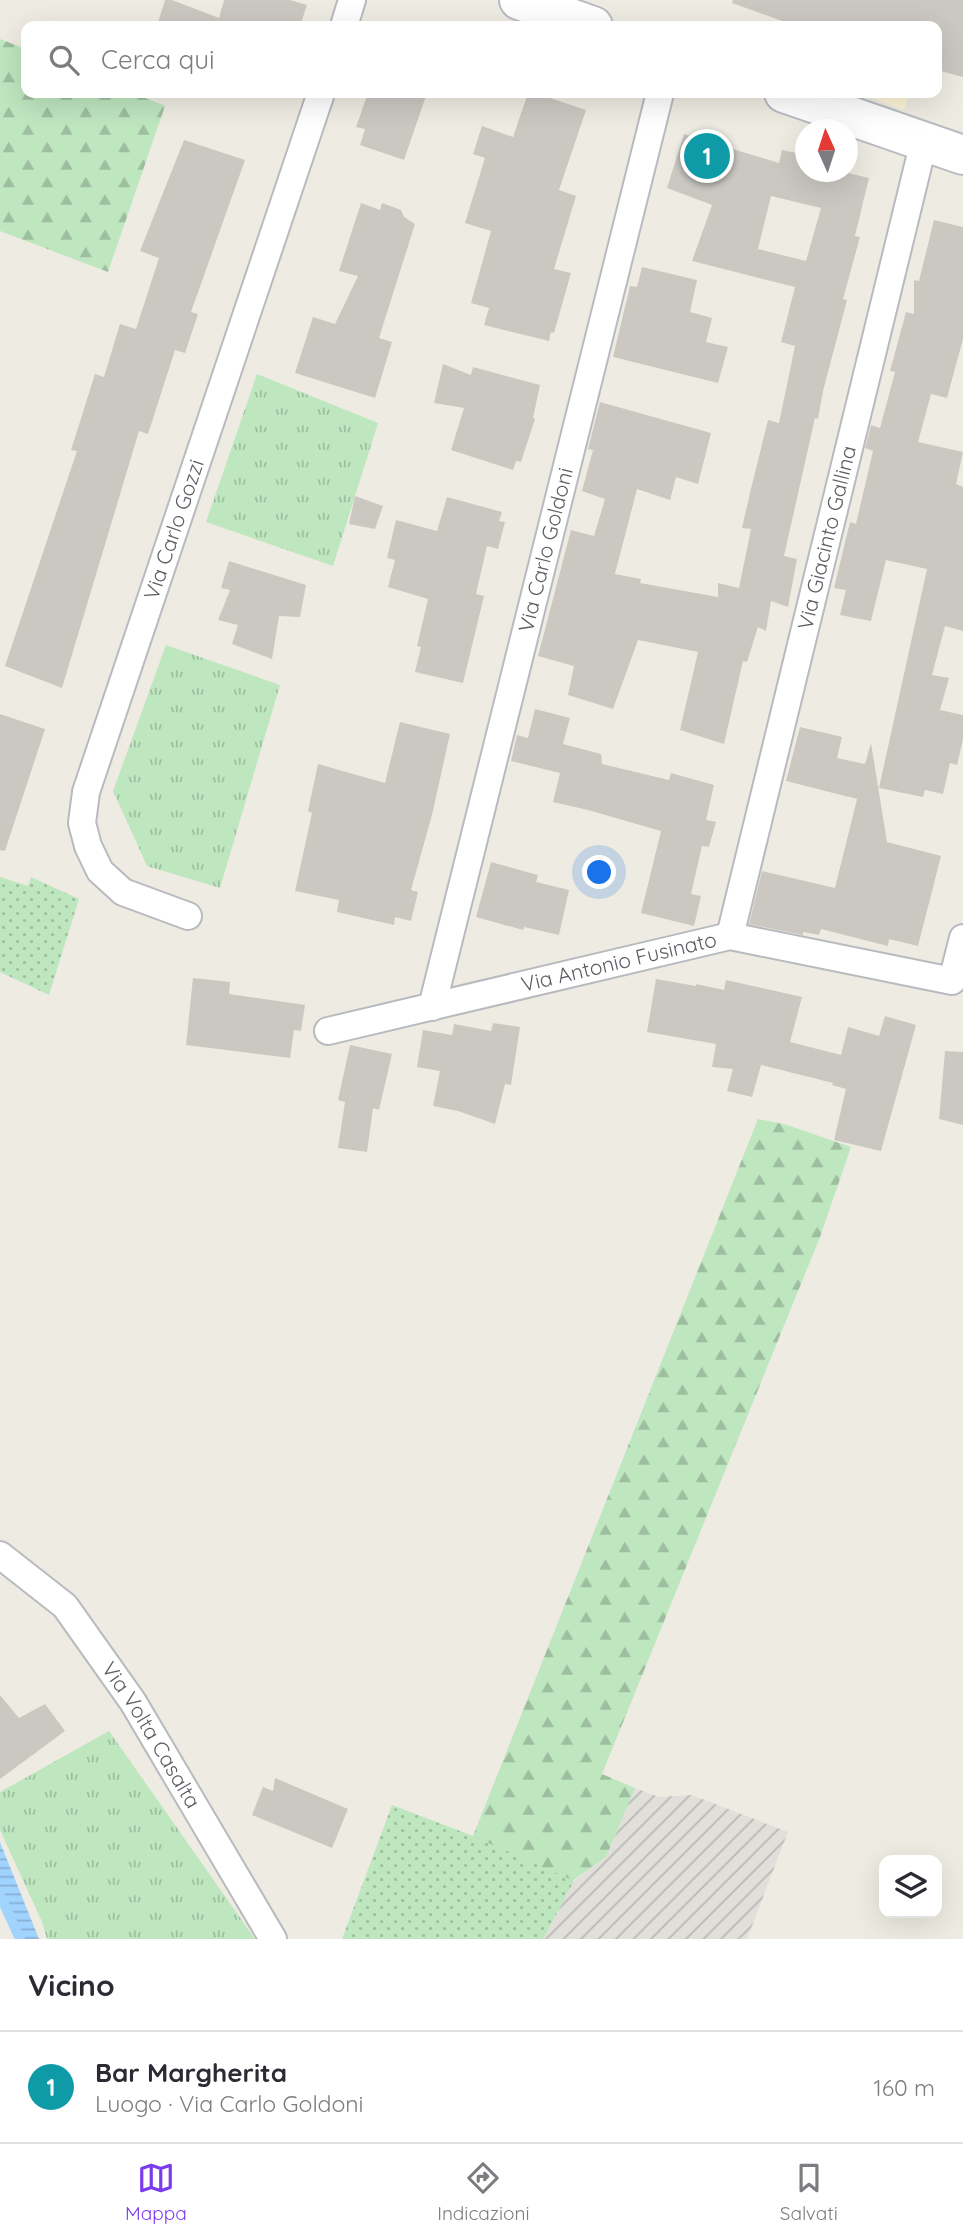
<!DOCTYPE html>
<html lang="it">
<head>
<meta charset="utf-8">
<style>
	body { margin:0; font-family:Quicksand,sans-serif; background:#f7f7f7; color:#2b2b33 }
	.controls { position:absolute; right:21px; bottom:21px; display:grid; overflow:hidden; border-radius:14px; box-shadow:0 7px 28px #0002 }
	.controls button { width:63px; height:63px; display:grid; place-items:center; padding:0; border:0; border-bottom:2px solid #e1e1e2; background:#fff; color:#2b2b33; font:35px sans-serif }
	.compass { position:absolute; left:795px; top:119px; width:63px; height:63px; border-radius:50%; background:#fff; box-shadow:0 7px 28px #0002; rotate:357deg }
	.you { position:absolute; left:600px; top:873px; width:24px; height:24px; margin:-18px; border:5px solid #fff; border-radius:50%; background:#1a73e8; box-shadow:0 0 0 10px #1a73e833 }
	.badge { display:grid; place-items:center; width:46px; height:46px; border-radius:50%; background:#7c3aed; color:#fff; font-size:23px; font-weight:700 }
	.pin { position:absolute; translate:-50% -50%; border:4px solid #fff; box-shadow:0 2px 7px #0006 }
	.list { margin:0; padding:0; list-style:none }
	h2 { display:flex; justify-content:space-between; align-items:center; height:91px; margin:0; padding:0 28px; font-size:30px }
	h2 small { font-size:23px; font-weight:400; color:#7c7c81 }
	.list li { display:grid; grid-template-columns:46px 1fr auto; gap:21px; align-items:center; box-sizing:border-box; height:112px; padding:0 28px; border-top:2px solid #e1e1e2 }
	.list b { display:block; font-size:26px; white-space:nowrap }
	.list p { margin:0; font-size:23px; white-space:nowrap; color:#7c7c81 }
	.list em { font-size:23px; font-style:normal; color:#7c7c81 }
	.icon { flex:none; width:38px; height:38px; fill:none; stroke:currentColor; stroke-width:2; stroke-linecap:round; stroke-linejoin:round }
	.map { position:relative; flex:none; width:963px; height:1939px; overflow:hidden }
	.search { position:absolute; background:#fff; box-shadow:0 7px 28px #0002; left:21px; right:21px; top:21px; height:77px; display:flex; align-items:center; gap:18px; box-sizing:border-box; padding:0 24px; border-radius:14px; color:#7c7c81; font-size:26px }
	.sheet { height:203px; background:#fff }
	nav { display:flex; justify-content:space-around; align-items:center; box-sizing:border-box; height:98px; border-top:2px solid #e1e1e2; background:#fff; font-size:19px; color:#7c7c81 }
	nav a { display:grid; justify-items:center; gap:4px }
	nav .on { color:#7c3aed }
	.map>svg:first-child { display:block }
	.commercial { fill:#fef6d7 }
	.industrial { fill:url(#industrial-furrows) }
	.grass { fill:url(#grass-tufts) }
	.forest { fill:url(#forest-firs) }
	.garden { fill:url(#garden-dots) }
	.water { fill:url(#water-rules) }
	.lines { fill:none; stroke-linecap:round; stroke-linejoin:round }
	.stream { stroke:#a1d3ff; stroke-width:10 }
	.building { fill:#cbc8c2; fill-rule:evenodd }
	.street-casing { stroke:#b8babf; stroke-width:30 }
	.secondary-casing { stroke:#b8bbc1; stroke-width:42 }
	.street { stroke:#fff; stroke-width:26 }
	.secondary { stroke:#fff; stroke-width:38 }
	.labels { text-anchor:middle; stroke-width:6; stroke-linejoin:round; paint-order:stroke }
	.street-label { font-size:21px; fill:#5b5e63; stroke:#fff }
</style>
</head>
<body>
<div class="map">
<svg width="963" height="1939" viewBox="0 0 963 1939">
	<defs>
		<pattern id="industrial-furrows" width="10" height="10" patternUnits="userSpaceOnUse" patternTransform="scale(1.75)"><rect width="10" height="10" fill="#e1dfda"/><path d="M-1 1l2-2M0 10L10 0M9 11l2-2" fill="none" stroke="#b9b8b4"/></pattern>
		<pattern id="grass-tufts" width="24" height="20" patternUnits="userSpaceOnUse" patternTransform="scale(1.75)"><rect width="24" height="20" fill="#bee6bf"/><path d="M3 7l-1-3M5 7V3M7 7l1-3M15 17l-1-3M17 17v-4M19 17l1-3" fill="none" stroke="#9dbe9f"/></pattern>
		<pattern id="forest-firs" width="22" height="20" patternUnits="userSpaceOnUse" patternTransform="scale(1.75)"><rect width="22" height="20" fill="#bee6bf"/><path d="M5 1l3.5 6h-7zM16 11l3.5 6h-7z" fill="#9dbe9f"/></pattern>
		<pattern id="garden-dots" width="8" height="8" patternUnits="userSpaceOnUse" patternTransform="scale(1.75)"><rect width="8" height="8" fill="#bee6bf"/><path d="M2 2h.1M6 6h.1" fill="none" stroke="#9dbe9f" stroke-width="1.8" stroke-linecap="round"/></pattern>
		<pattern id="water-rules" width="6" height="5" patternUnits="userSpaceOnUse" patternTransform="scale(1.75)"><rect width="6" height="5" fill="#a1d3ff"/><path d="M0 2.5h6" fill="none" stroke="#86aed2"/></pattern>
	</defs>
	<rect width="100%" height="100%" fill="#eeece2"/>
	<path class="commercial" d="M 858,93 L 909,93 L 904,110 Z"/>
	<path class="industrial" d="M 635,1788 L 659,1797 L 692,1795 L 788,1832 L 747,1939 L 543,1939 L 574,1881 L 606,1857 Z"/>
	<g class="grass">
		<path d="M 257,374 L 378,423 L 333,566 L 206,522 Z"/>
		<path d="M 166,645 L 280,685 L 220,888 L 147,866 L 113,791 Z"/>
		<path d="M 109,1731 L 255,1939 L 47,1939 L 42,1922 L 0,1830 L 0,1792 Z"/>
	</g>
	<g class="forest">
		<path d="M 0,39 L 26,49 L 26,93 L 133,93 L 165,106 L 108,272 L 0,231 Z"/>
		<path d="M 758,1119 L 784,1124 L 851,1147 L 820,1237 L 602,1774 L 635,1788 L 606,1857 L 547,1899 L 467,1939 L 464,1919 L 473,1836 Z"/>
	</g>
	<g class="garden">
		<path d="M 0,877 L 28,886 L 31,877 L 79,899 L 49,995 L 0,972 Z"/>
		<path d="M 392,1805 L 473,1836 L 574,1881 L 543,1939 L 342,1939 Z"/>
	</g>
	<path class="water" d="M 0,1842 L 39,1939 L 20,1939 L 0,1895 Z"/>
	<g class="lines">
		<path class="stream" d="M 0,1895 L 20,1939"/>
	</g>
	<g class="building">
		<path d="M 165,0 L 172,0 L 219,18 L 224,0 L 290,0 L 307,5 L 300,26 L 157,26 Z"/>
		<path d="M 733,0 L 963,0 L 963,77 L 937,70 L 937,26 L 796,26 L 732,3 Z"/>
		<path d="M 368,93 L 427,93 L 404,160 L 360,145 L 365,129 L 356,127 Z"/>
		<path d="M 528,93 L 535,93 L 586,110 L 559,190 L 576,196 L 554,269 L 571,273 L 554,333 L 551,332 L 549,341 L 484,325 L 489,308 L 471,303 L 491,231 L 465,223 L 485,158 L 473,154 L 482,126 L 513,137 Z"/>
		<path d="M 684,134 L 779,163 L 782,150 L 806,155 L 806,172 L 844,172 L 869,178 L 855,236 L 860,237 L 843,299 L 847,300 L 823,391 L 818,419 L 815,418 L 784,556 L 797,559 L 788,607 L 771,601 L 766,631 L 758,627 L 747,662 L 743,661 L 724,744 L 680,730 L 698,652 L 638,640 L 613,709 L 568,695 L 574,666 L 538,656 L 571,530 L 594,536 L 605,499 L 582,491 L 593,450 L 588,449 L 600,402 L 711,433 L 698,484 L 676,477 L 670,500 L 637,489 L 615,574 L 641,579 L 640,583 L 718,597 L 718,583 L 739,588 L 751,529 L 742,528 L 750,493 L 768,420 L 779,423 L 795,346 L 781,342 L 795,287 L 692,261 L 712,205 L 667,188 ZM 771,196 L 821,208 L 806,261 L 758,249 Z"/>
		<path d="M 184,140 L 245,160 L 191,312 L 198,314 L 185,353 L 175,350 L 148,434 L 139,431 L 62,688 L 5,666 L 77,451 L 71,450 L 95,374 L 104,377 L 120,324 L 136,329 L 159,258 L 140,251 Z"/>
		<path d="M 361,203 L 380,210 L 382,203 L 401,210 L 404,217 L 415,224 L 379,338 L 392,342 L 375,398 L 295,373 L 313,317 L 335,324 L 358,276 L 339,271 Z"/>
		<path d="M 934,220 L 963,227 L 963,339 L 947,398 L 931,394 L 918,442 L 963,452 L 956,484 L 963,487 L 963,631 L 945,626 L 932,675 L 949,678 L 940,710 L 963,715 L 963,739 L 957,765 L 950,763 L 943,794 L 925,790 L 923,797 L 879,788 L 927,569 L 886,560 L 871,621 L 840,615 L 846,590 L 834,588 L 850,522 L 856,524 L 873,451 L 865,448 L 871,425 L 880,428 L 895,372 L 890,371 L 906,312 L 914,314 L 914,280 L 919,281 Z"/>
		<path d="M 642,267 L 697,280 L 690,312 L 712,318 L 706,342 L 728,347 L 718,383 L 613,357 L 630,286 L 637,287 Z"/>
		<path d="M 443,364 L 471,375 L 473,367 L 540,385 L 533,418 L 535,419 L 521,462 L 516,461 L 513,470 L 451,450 L 464,408 L 434,403 Z"/>
		<path d="M 355,496 L 383,506 L 375,529 L 349,524 Z"/>
		<path d="M 447,497 L 502,512 L 499,521 L 505,522 L 498,549 L 487,546 L 476,594 L 484,596 L 463,683 L 415,672 L 421,647 L 417,646 L 428,599 L 388,587 L 395,560 L 387,558 L 396,520 L 437,531 Z"/>
		<path d="M 229,561 L 306,585 L 300,617 L 279,616 L 272,659 L 232,644 L 238,625 L 218,620 L 230,590 L 221,588 Z"/>
		<path d="M 535,709 L 570,718 L 563,744 L 601,754 L 602,764 L 669,780 L 671,773 L 714,785 L 706,820 L 716,822 L 709,847 L 702,846 L 691,894 L 701,896 L 694,926 L 641,913 L 661,831 L 588,810 L 553,802 L 560,773 L 511,761 L 517,735 L 528,738 Z"/>
		<path d="M 0,714 L 45,729 L 5,851 L 0,850 Z"/>
		<path d="M 400,722 L 450,734 L 432,815 L 411,890 L 418,892 L 411,921 L 395,917 L 394,925 L 337,912 L 339,900 L 295,891 L 312,813 L 308,811 L 318,764 L 385,783 Z"/>
		<path d="M 800,727 L 842,737 L 837,758 L 865,764 L 871,743 L 887,842 L 941,856 L 918,946 L 889,939 L 888,946 L 821,929 L 819,935 L 803,932 L 803,935 L 749,924 L 762,871 L 835,888 L 857,799 L 786,781 Z"/>
		<path d="M 491,862 L 538,875 L 536,882 L 569,890 L 559,935 L 524,927 L 523,930 L 476,917 Z"/>
		<path d="M 193,978 L 230,982 L 229,994 L 305,1005 L 301,1031 L 294,1030 L 290,1058 L 186,1045 Z"/>
		<path d="M 656,979 L 696,986 L 696,984 L 724,990 L 726,980 L 802,997 L 790,1042 L 841,1055 L 848,1027 L 879,1036 L 885,1016 L 916,1025 L 881,1151 L 834,1140 L 846,1089 L 832,1085 L 833,1083 L 761,1065 L 752,1097 L 727,1091 L 733,1069 L 712,1067 L 716,1044 L 647,1032 Z"/>
		<path d="M 493,1023 L 520,1027 L 511,1085 L 505,1084 L 495,1124 L 458,1111 L 433,1106 L 440,1071 L 417,1067 L 423,1030 L 452,1035 L 454,1024 L 491,1031 Z"/>
		<path d="M 350,1045 L 392,1054 L 379,1110 L 373,1108 L 367,1152 L 338,1148 L 345,1102 L 338,1100 Z"/>
		<path d="M 945,1051 L 963,1052 L 963,1125 L 939,1119 Z"/>
		<path d="M 0,1695 L 19,1718 L 45,1704 L 65,1731 L 0,1779 Z"/>
		<path d="M 275,1778 L 348,1809 L 332,1848 L 252,1815 L 263,1787 L 273,1791 Z"/>
	</g>
	<g class="lines">
		<defs>
			<g id="street">
				<path d="M 344,26 L 352,0"/>
				<path id="s1" d="M 188,916 L 123,892 L 100,871 L 88,846 L 82,823 L 86,792 L 321,93"/>
				<path id="s2" d="M 730,936 L 924,141"/>
				<path id="s3" d="M 432,1007 L 660,93"/>
				<path id="s4" d="M 328,1031 L 730,936 L 952,981 L 963,938"/>
				<path id="s5" d="M 0,1555 L 65,1606 L 133,1702 L 273,1939"/>
			</g>
			<g id="secondary">
				<path d="M 519,0 L 593,26"/>
				<path d="M 784,93 L 963,155"/>
			</g>
		</defs>
		<use href="#street" class="street-casing"/>
		<use href="#secondary" class="secondary-casing"/>
		<use href="#street" class="street"/>
		<use href="#secondary" class="secondary"/>
	</g>
	<g class="labels">
		<g class="street-label">
			<text dy="7" stroke="none"><textPath href="#s1" startOffset="460">Via Carlo Gozzi</textPath></text>
			<text dy="7" stroke="none"><textPath href="#s2" startOffset="410">Via Giacinto Gallina</textPath></text>
			<text dy="7" stroke="none"><textPath href="#s3" startOffset="471">Via Carlo Goldoni</textPath></text>
			<text dy="7" stroke="none"><textPath href="#s4" startOffset="299">Via Antonio Fusinato</textPath></text>
			<text dy="7" stroke="none"><textPath href="#s5" startOffset="238">Via Volta Casalta</textPath></text>
		</g>
	</g>
</svg>
<div class="controls">
<button><svg class="icon" aria-label="layers" viewBox="0 0 24 24"><path d="M12 4l9 5-9 5-9-5zM3 14l9 5 9-5"/></svg></button>
</div>
<svg class="compass" viewBox="-18 -18 36 36"><path d="M0-13l5 13h-10z" fill="#e53935"/><path d="M0 13l5-13h-10z" fill="#7c7c81"/></svg>
<div class="you"></div>
<div class="pin badge" style="left:707px;top:156px;background:#0f9aa8">1</div>
<div class="search"><svg class="icon" aria-label="search" viewBox="0 0 24 24"><circle cx="10" cy="10" r="6"/><path d="M15 15l6 6"/></svg>Cerca qui</div>
</div>
<section class="sheet">
<h2>Vicino<small></small></h2>
<ul class="list">
<li><span class="badge" style="background:#0f9aa8">1</span><div><b>Bar Margherita</b><p>Luogo · Via Carlo Goldoni</p></div><em>160 m</em></li>
</ul>
</section>
<nav>
<a class="on"><svg class="icon" aria-label="map" viewBox="0 0 24 24"><path d="M3 6l6-2 6 2 6-2v14l-6 2-6-2-6 2zM9 4v14M15 6v14"/></svg>Mappa</a>
<a><svg class="icon" aria-label="directions" viewBox="0 0 24 24"><path d="M12 3l9 9-9 9-9-9zM9 14v-3h6M13 9l2 2-2 2"/></svg>Indicazioni</a>
<a><svg class="icon" aria-label="saved" viewBox="0 0 24 24"><path d="M7 4h10v16l-5-4-5 4z"/></svg>Salvati</a>
</nav>
</body>
</html>
